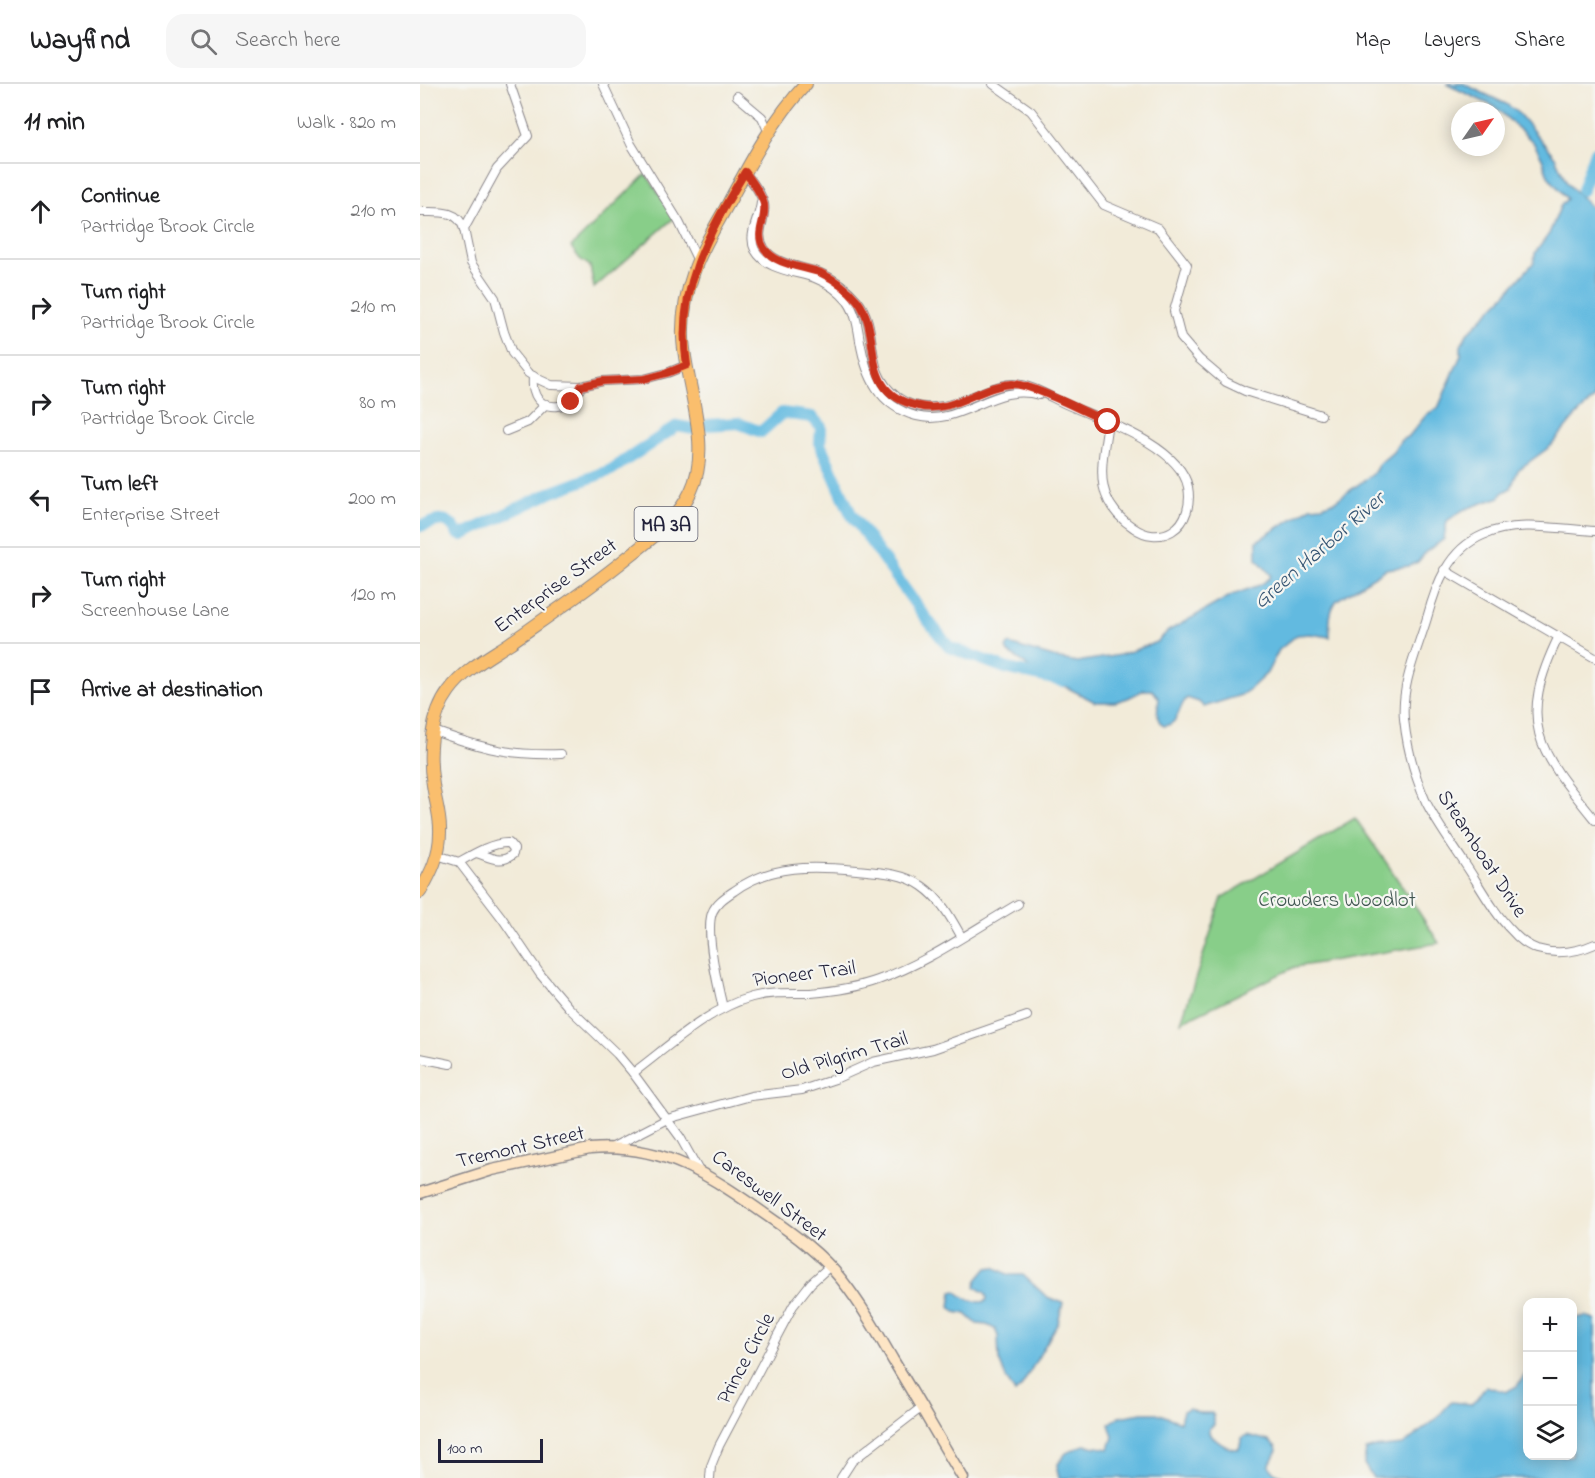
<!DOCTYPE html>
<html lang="en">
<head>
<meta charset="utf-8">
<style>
	body { margin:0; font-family:"Indie Flower",sans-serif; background:#f6f6f6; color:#202124 }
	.controls { position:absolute; right:18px; bottom:18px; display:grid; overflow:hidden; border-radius:12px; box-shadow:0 3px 15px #0003 }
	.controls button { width:54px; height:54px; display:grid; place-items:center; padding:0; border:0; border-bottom:2px solid #e0e0e0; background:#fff; color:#202124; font:30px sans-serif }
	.compass { position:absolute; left:1031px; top:18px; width:54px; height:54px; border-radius:50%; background:#fff; box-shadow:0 3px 15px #0003; rotate:56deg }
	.scale { position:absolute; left:18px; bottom:15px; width:105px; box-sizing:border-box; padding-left:6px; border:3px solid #22223b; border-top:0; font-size:16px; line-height:21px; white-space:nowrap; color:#22223b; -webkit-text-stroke:4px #f6f6f2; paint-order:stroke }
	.stop { position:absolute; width:18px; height:18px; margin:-14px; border:4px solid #c8321e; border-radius:50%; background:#fff }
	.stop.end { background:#c8321e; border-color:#fff; box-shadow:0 2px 6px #0008 }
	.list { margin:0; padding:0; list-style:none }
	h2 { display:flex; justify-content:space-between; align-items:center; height:78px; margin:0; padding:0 24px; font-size:26px }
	h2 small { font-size:20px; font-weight:400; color:#757577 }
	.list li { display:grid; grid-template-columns:39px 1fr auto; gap:18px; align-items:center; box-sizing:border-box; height:96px; padding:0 24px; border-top:2px solid #e0e0e0 }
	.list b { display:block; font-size:22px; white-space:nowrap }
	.list p { margin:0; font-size:20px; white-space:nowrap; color:#757577 }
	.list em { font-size:20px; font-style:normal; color:#757577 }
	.icon { flex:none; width:33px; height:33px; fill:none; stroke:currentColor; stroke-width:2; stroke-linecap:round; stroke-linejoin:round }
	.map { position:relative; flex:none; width:1175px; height:1394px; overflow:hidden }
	header { display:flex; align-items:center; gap:36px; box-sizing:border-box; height:84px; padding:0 30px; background:#fff; border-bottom:2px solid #e0e0e0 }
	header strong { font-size:28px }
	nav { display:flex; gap:33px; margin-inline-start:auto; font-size:21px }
	.search { width:420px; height:54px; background:#f6f6f6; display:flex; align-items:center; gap:15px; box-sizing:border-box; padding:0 21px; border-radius:18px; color:#757577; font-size:22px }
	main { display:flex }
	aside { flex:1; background:#fff }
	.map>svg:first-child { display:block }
	.green { fill:#88ce89; stroke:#557862; stroke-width:1.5 }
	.water { fill:#62bae0; stroke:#426e8e; stroke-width:1.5 }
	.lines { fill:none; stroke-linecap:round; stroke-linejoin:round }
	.river { stroke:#62bae0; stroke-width:12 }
	.street-casing { stroke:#8a868a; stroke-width:10 }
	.secondary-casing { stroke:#8a868a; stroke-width:13 }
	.primary-casing { stroke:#8a868a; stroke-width:14 }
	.street { stroke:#fff; stroke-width:8 }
	.secondary { stroke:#fde5c5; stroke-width:10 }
	.primary { stroke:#fabe6d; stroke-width:12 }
	.route { stroke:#c8321e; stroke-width:8 }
	.labels { text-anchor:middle; stroke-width:4.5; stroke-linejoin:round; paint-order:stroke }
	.shield { fill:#f6f6f2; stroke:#626272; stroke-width:1.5 }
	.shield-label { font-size:20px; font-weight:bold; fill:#22223b }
	.street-label { font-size:21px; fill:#22223b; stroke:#f6f6f2 }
	.park-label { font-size:21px; fill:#415652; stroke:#f6f6f2 }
	.water-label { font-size:22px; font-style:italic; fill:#385775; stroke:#f6f6f2 }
</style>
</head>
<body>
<header>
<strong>Wayfind</strong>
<div class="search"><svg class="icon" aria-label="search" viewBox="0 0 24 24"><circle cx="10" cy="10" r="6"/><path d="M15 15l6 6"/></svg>Search here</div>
<nav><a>Map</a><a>Layers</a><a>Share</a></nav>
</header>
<main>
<aside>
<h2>11 min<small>Walk · 820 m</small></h2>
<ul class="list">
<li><svg class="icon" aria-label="ahead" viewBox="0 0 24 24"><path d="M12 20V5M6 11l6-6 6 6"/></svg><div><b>Continue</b><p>Partridge Brook Circle</p></div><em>210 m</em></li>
<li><svg class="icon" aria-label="right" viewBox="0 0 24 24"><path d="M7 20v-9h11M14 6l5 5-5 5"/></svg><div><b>Turn right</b><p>Partridge Brook Circle</p></div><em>210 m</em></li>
<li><svg class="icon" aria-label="right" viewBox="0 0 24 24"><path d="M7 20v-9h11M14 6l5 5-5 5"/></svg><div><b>Turn right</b><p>Partridge Brook Circle</p></div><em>80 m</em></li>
<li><svg class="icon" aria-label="left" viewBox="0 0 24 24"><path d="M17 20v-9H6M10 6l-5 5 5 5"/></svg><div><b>Turn left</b><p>Enterprise Street</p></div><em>200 m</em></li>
<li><svg class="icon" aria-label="right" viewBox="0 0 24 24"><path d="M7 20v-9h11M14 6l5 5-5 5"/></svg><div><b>Turn right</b><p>Screenhouse Lane</p></div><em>120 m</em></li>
<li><svg class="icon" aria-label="arrive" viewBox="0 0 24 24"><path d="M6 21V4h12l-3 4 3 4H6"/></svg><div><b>Arrive at destination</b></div></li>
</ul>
</aside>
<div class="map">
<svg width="1175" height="1394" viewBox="0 0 1175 1394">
	<rect width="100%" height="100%" fill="#f6f6f2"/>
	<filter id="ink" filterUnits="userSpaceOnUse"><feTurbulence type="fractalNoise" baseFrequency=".0167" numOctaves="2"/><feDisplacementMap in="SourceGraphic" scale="12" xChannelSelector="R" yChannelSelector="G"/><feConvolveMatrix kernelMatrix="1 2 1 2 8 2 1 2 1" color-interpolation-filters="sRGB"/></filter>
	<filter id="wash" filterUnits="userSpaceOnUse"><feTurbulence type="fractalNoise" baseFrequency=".008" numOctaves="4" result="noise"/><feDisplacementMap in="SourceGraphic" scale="24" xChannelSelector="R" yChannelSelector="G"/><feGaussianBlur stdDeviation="1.35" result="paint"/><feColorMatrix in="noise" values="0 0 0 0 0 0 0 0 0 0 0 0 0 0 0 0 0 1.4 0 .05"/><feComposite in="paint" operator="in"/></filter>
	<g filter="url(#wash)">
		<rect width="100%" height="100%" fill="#f2ebd9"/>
		<g class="green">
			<path d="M 226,90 L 255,133 L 174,204 L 170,182 L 160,175 L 151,163 Z"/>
			<path d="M 935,734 L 968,781 L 1019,859 L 875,883 L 761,938 L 802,814 Z"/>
		</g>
		<g class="water">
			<path d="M 1026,0 L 1044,0 L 1086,20 L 1099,30 L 1135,73 L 1147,99 L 1175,127 L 1175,314 L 1154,334 L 1131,362 L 1098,386 L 1091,404 L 1082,409 L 1080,413 L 1043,426 L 1027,437 L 1024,455 L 1006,468 L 998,478 L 989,482 L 966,485 L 917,516 C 909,527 909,540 910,553 L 890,550 L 877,551 L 859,566 L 847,589 L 830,605 L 821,611 L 784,623 L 779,618 L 767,614 C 757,624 760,640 744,642 C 734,636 738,624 739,614 L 732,606 L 724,606 L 708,614 L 695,618 L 675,618 L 609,584 L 599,575 L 588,569 L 586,564 L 589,560 L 640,575 L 657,578 L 700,571 L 737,558 L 748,547 L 812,511 L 840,501 L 850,494 L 851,491 L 837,475 L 837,457 L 891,423 L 902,422 L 915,417 L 953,390 L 959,380 L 973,368 L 981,356 L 989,352 L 1007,330 L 1018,324 L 1041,271 L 1041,262 L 1047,250 L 1086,210 L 1114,178 L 1115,169 L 1129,150 L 1141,121 L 1147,115 L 1128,92 L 1122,74 L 1113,58 L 1075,23 Z"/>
			<path d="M 574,1183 L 589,1191 L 603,1191 L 627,1213 L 643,1219 L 638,1239 L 601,1303 L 595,1309 L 586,1294 L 579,1276 L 578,1252 L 575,1245 L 567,1241 L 557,1240 L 546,1230 L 535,1228 L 530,1223 L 532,1208 L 536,1207 C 545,1215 554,1220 566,1217 L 567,1214 L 565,1209 L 555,1203 L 557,1196 L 567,1184 Z"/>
			<path d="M 1165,1232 L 1175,1235 L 1175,1394 L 953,1394 L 944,1380 L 946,1366 L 952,1364 L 983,1361 L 1016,1335 L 1031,1318 L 1051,1320 L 1057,1315 L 1066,1302 L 1086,1308 L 1097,1302 L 1107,1288 L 1108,1372 L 1152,1372 L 1153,1235 Z"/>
			<path d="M 769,1324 L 780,1329 L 792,1329 L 794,1332 L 794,1341 L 789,1344 L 789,1349 C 797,1358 807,1366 819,1365 L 822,1354 L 827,1351 L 849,1357 L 856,1363 L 857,1366 L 849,1382 L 854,1388 L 867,1394 L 639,1394 L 637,1386 L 638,1380 L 646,1369 L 664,1361 L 689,1365 L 693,1353 L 689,1340 L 699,1333 L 722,1329 L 737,1329 L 760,1338 L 763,1327 Z"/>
		</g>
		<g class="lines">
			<g class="river">
				<path d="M 1162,106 L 1175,68"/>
				<path d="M 288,341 L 318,339 L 341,348 L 362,329 L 392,333 L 401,343 L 400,360 L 431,430 L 502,529 L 529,563 L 585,584 L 642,597"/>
				<path d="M 0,442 C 19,437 27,429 38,450 L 42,451 L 130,409 L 191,386 L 257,342 L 274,345"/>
			</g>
		</g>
	</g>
	<g filter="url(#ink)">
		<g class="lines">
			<defs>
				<g id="street">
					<path d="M 183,0 L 211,60 L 259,138 L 278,177"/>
					<path d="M 573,0 L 611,27 L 684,121 L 738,144 L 767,181 L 754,227 L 761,254 L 779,275 L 806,298 L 825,307 L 901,331"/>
					<path d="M 317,12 L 342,33 L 349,49"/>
					<path d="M 325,89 C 332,97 341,109 344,120 C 347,136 334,148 344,164 C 356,182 382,182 400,189 C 415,195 426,203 437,216 C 461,245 441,286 477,313 C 504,333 536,320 563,308 C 573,304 583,300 593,300 C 613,301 631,314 648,321 C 682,336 760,362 768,403 C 771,419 767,438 752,447 C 740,454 725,452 714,444 C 671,416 682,381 688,338"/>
					<path d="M 341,118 C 340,134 327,150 335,166 C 347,187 375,187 395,194 C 408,199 420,208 428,218 C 436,229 438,244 440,257 C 446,292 459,322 496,332 C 540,344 575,297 619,311"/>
					<path d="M 0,128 C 18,128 38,125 44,145 L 77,85 L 108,52 L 90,0"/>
					<path d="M 44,145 L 51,179 L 75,214 L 84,248 L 92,269 L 108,289 L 118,295 L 131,301 L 161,302 L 183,297 L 224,295 L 247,289 L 267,281"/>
					<path d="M 113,292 C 113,296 112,302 114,307 C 120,330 154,326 161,302"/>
					<path d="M 86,347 L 108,338 L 126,320"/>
					<path d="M 1175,447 C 1139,445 1096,436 1063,451 C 1028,466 1016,501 1007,534 C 997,567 981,600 984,635 C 987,663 995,693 1006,718 C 1017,740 1032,760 1045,780 C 1060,802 1073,828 1092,847 C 1098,854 1108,862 1117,865 C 1137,871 1157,868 1175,860"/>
					<path d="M 1024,486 L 1175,574"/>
					<path d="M 1139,552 C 1096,640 1118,666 1175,736"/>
					<path d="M 14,647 C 61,664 91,672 141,670"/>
					<path d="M 17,771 L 39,778 L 82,834 L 120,890 L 149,924 L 197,970 L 213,989 L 260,1053 L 279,1087"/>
					<path d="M 39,778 C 53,770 73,758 89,759 L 94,765 L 93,770 C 81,781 70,773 56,769"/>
					<path d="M 303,924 C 298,903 285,849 292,829 C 296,819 305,813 314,807 C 351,780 393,782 437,786 C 460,788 483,789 502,802 C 521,815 531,834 541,852"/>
					<path d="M 0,974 L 30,980"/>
					<path d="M 213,989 C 248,963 289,924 332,913 C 351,908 371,909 391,909 C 414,907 436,904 458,896 C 507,879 553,846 598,820"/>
					<path d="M 191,1064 L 247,1035 L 331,1012 L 382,1006 L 415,995 L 453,978 L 513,965 L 607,932"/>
					<path d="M 290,1394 L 291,1382 L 299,1362 L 373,1222 L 391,1199 L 410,1182"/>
					<path d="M 421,1394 L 432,1377 L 502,1323"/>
				</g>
				<path id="secondary" d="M 0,1109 L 72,1086 L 170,1065 C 244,1059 291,1092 349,1133 C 375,1151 401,1170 421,1195 C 441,1220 457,1248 473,1276 C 497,1315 519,1355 543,1394"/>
				<path id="primary" d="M 0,808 C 11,789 20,771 20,749 C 21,733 15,716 13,701 C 8,671 10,632 29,607 C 44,586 69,573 90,559 C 130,531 170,504 208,473 C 231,455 258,435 271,407 C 293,361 265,301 263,254 C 262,232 267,207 274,187 C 282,163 297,140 309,118 C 331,77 354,34 386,0"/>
			</defs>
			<use href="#street" class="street-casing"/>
			<use href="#secondary" class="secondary-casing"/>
			<use href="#primary" class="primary-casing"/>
			<use href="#street" class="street"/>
			<use href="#secondary" class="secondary"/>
			<use href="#primary" class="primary"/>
		</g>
	</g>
	<g class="lines" filter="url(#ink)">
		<path class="route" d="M 151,318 L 155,315 L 161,302 L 183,297 L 224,295 L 247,289 L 267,281 C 255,206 288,150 325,88 C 332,97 341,109 344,120 C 347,136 334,149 344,164 C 356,182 383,182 401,189 C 416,196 427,204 437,216 C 465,251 435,309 499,322 C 533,330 559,302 591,300 C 611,299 666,329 688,338"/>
	</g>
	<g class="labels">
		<rect class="shield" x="214.5" y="423" width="63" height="34" rx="4.5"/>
		<g class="shield-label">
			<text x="246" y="447">MA 3A</text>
		</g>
		<g class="street-label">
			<text transform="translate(135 501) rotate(-36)" y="7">Enterprise Street</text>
			<text transform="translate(1063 769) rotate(57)" y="7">Steamboat Drive</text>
			<text transform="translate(384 889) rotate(-7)" y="7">Pioneer Trail</text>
			<text transform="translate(424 971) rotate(-16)" y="7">Old Pilgrim Trail</text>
			<text transform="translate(100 1062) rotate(-13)" y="7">Tremont Street</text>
			<text transform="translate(350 1111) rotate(37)" y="7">Careswell Street</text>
			<text transform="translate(325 1274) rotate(-62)" y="7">Prince Circle</text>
		</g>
		<g class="park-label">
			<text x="917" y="822">Crowders Woodlot</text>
		</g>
		<g class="water-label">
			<text transform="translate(898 465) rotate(-41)" y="8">Green Harbor River</text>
		</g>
	</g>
</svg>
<div class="controls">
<button>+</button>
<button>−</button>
<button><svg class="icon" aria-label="layers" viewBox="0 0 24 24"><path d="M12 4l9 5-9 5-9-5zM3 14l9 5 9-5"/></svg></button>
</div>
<svg class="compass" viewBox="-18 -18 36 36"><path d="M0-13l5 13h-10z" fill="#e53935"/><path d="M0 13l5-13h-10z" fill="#757577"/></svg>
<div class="scale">100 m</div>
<div class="stop" style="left:688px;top:338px"></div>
<div class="stop end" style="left:151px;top:318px"></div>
</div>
</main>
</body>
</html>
